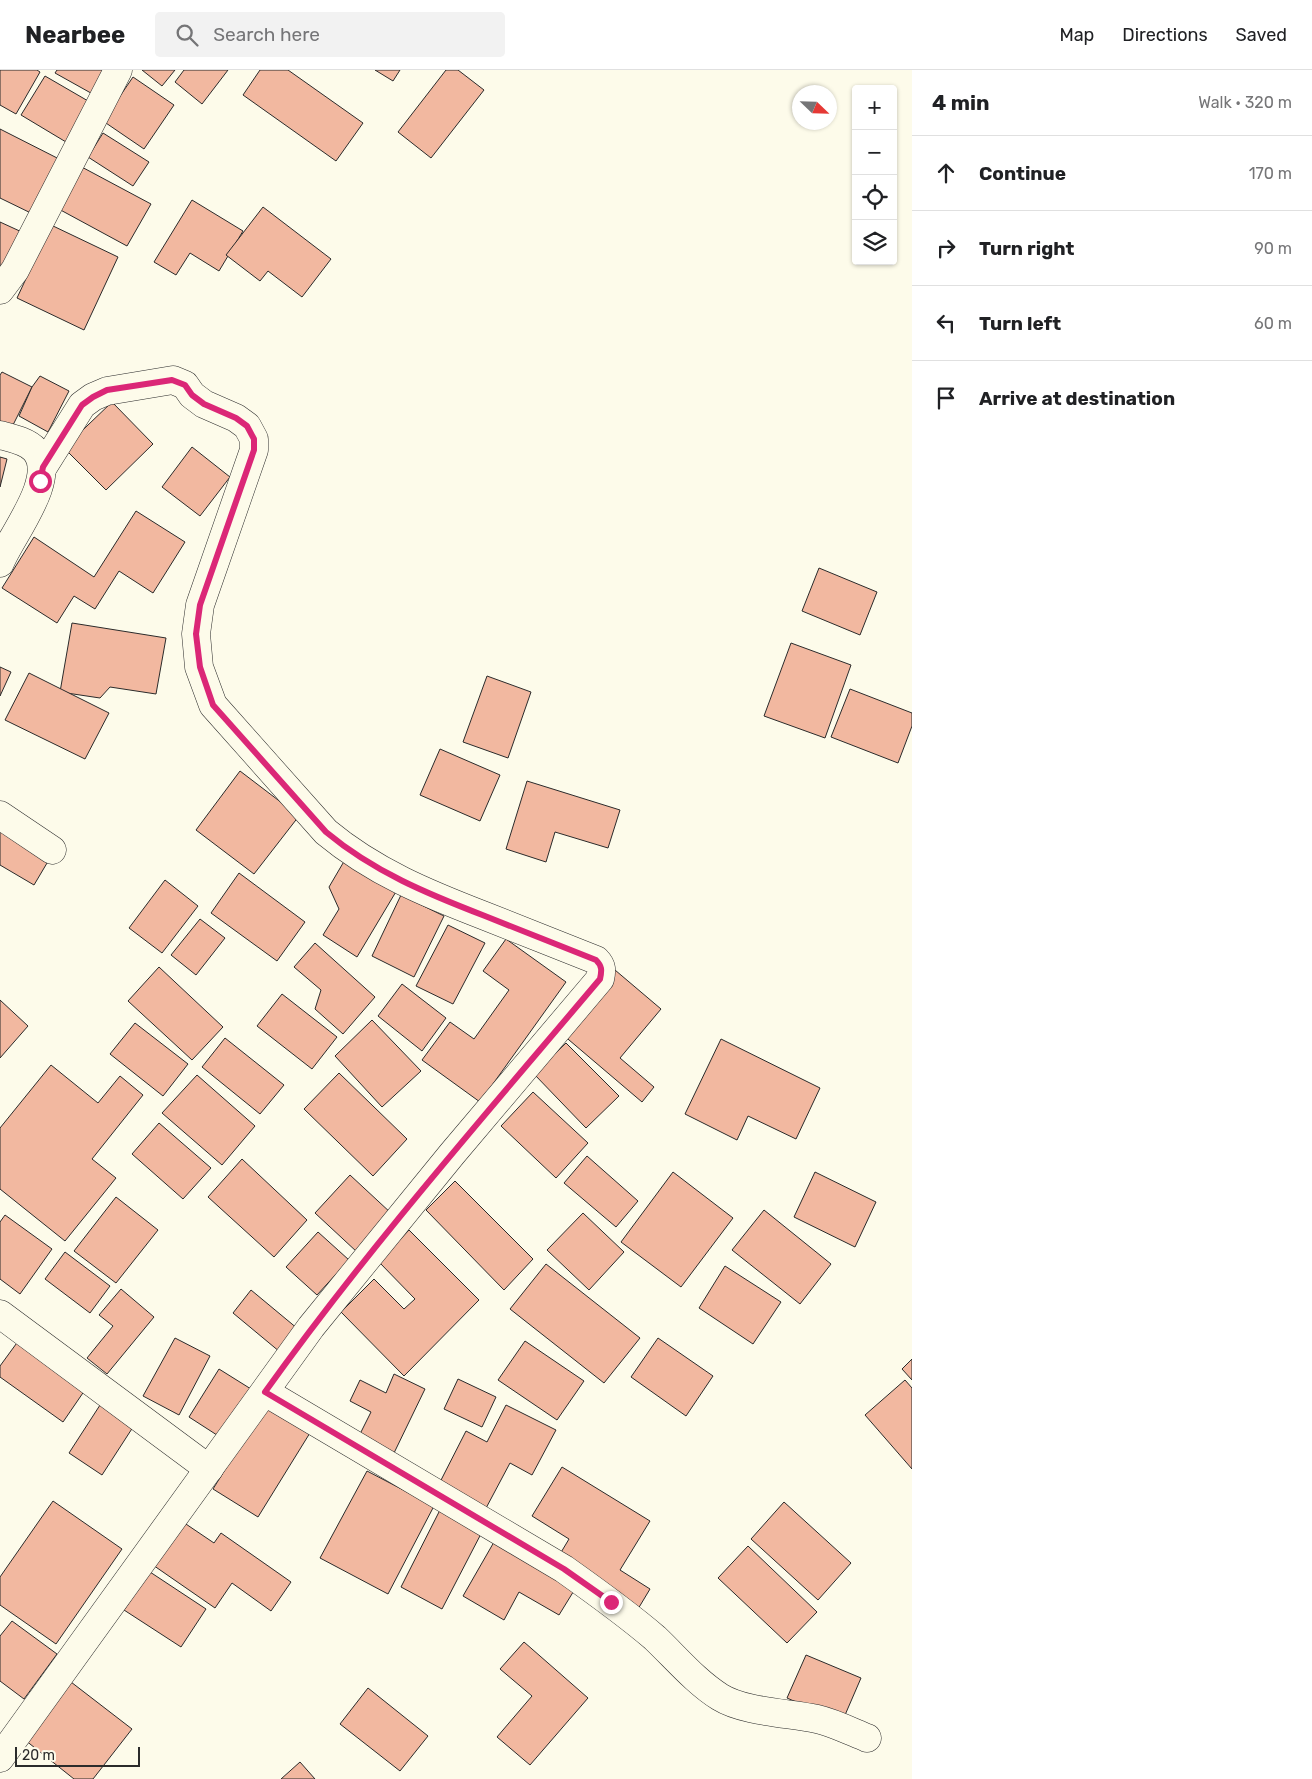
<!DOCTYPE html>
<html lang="en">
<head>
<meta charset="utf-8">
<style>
	body { margin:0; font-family:Rubik,sans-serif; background:#f2f2f2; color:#202124 }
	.controls { position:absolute; right:15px; top:15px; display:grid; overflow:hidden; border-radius:5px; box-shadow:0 1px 4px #0004 }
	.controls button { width:45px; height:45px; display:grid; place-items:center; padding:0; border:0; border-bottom:1px solid #e0e0e0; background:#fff; color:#202124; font:25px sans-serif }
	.compass { position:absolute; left:792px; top:15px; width:45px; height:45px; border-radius:50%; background:#fff; box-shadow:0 1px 4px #0004; rotate:113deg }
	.scale { position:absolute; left:15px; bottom:12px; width:125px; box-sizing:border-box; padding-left:5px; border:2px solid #2b2b2b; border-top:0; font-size:14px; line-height:18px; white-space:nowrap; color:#2b2b2b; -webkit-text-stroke:4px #fdfbea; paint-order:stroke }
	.stop { position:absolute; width:15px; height:15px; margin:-11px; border:4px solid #db2777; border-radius:50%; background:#fff }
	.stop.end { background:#db2777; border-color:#fff; box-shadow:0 1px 5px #0008 }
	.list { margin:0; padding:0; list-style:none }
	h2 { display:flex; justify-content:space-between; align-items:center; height:65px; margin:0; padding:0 20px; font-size:21px }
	h2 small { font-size:16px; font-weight:400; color:#757577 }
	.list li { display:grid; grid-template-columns:32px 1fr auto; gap:15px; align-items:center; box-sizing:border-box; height:75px; padding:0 20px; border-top:1px solid #e0e0e0 }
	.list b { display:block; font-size:19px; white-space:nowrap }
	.list em { font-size:16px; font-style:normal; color:#757577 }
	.icon { flex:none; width:28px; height:28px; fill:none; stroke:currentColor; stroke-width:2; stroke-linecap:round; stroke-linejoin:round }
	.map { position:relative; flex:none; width:912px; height:1709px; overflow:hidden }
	header { display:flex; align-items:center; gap:30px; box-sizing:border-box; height:70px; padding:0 25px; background:#fff; border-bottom:1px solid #e0e0e0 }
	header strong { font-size:24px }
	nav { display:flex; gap:28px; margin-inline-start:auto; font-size:18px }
	.search { width:350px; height:45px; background:#f2f2f2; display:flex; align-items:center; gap:12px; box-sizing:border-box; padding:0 18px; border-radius:5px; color:#757577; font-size:19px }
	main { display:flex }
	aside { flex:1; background:#fff }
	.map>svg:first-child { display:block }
	.building { fill:#f2b8a0; stroke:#2b2b2b }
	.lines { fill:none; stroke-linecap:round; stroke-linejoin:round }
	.minor-casing { stroke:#2b2b2b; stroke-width:29 }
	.minor { stroke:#fdfbea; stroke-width:28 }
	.route { stroke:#db2777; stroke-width:6 }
</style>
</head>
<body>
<header>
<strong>Nearbee</strong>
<div class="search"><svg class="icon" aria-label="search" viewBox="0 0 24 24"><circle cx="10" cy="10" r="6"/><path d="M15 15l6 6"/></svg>Search here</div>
<nav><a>Map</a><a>Directions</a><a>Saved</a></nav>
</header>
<main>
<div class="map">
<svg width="912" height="1709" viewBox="0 0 912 1709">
	<rect width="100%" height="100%" fill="#fdfbea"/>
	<g class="building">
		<path d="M 0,0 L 37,0 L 40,2 L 16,44 L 0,35 Z"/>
		<path d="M 57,0 L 112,0 L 98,27 L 55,3 Z"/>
		<path d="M 142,0 L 175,0 L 162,16 Z"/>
		<path d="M 184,0 L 228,0 L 202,34 L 175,12 Z"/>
		<path d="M 260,0 L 288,0 L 363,53 L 336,91 L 243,25 Z"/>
		<path d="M 375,0 L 400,0 L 393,11 Z"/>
		<path d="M 446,0 L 458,0 L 484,20 L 431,88 L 398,62 Z"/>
		<path d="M 45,6 L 95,35 L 71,75 L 21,45 Z"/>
		<path d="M 133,7 L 174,35 L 144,79 L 103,51 Z"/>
		<path d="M 0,59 L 65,92 L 37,146 L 0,128 Z"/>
		<path d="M 103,63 L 149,92 L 133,116 L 88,87 Z"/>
		<path d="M 78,95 L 151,134 L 127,176 L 55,137 Z"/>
		<path d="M 192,130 L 243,161 L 219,201 L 190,183 L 176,205 L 154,192 Z"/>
		<path d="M 263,137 L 331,189 L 302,227 L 268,201 L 260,211 L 226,185 Z"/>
		<path d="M 0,152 L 24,163 L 0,203 Z"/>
		<path d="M 51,155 L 118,187 L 84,260 L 17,228 Z"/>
		<path d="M 2,302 L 32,317 L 10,361 L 0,356 L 0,305 Z"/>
		<path d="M 40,306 L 69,321 L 48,362 L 19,346 L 32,317 Z"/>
		<path d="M 112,332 L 153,374 L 106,420 L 64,378 Z"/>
		<path d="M 192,377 L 230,407 L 200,446 L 162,417 Z"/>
		<path d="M 0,387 L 7,389 L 0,417 Z"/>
		<path d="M 136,441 L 185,472 L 153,523 L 119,501 L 95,539 L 74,526 L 57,553 L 2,518 L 34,467 L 94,507 Z"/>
		<path d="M 819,498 L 877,522 L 860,565 L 802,541 Z"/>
		<path d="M 72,553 L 166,568 L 156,624 L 110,617 L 100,628 L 60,622 Z"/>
		<path d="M 791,573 L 851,595 L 825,668 L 764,646 Z"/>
		<path d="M 0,597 L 11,602 L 0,626 Z"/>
		<path d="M 29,603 L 109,643 L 85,689 L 5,650 Z"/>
		<path d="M 487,606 L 531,622 L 508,688 L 463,672 Z"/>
		<path d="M 850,619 L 912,643 L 912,656 L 898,693 L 831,667 Z"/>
		<path d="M 440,679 L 500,705 L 480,751 L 420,725 Z"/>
		<path d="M 240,701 L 299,746 L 254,804 L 196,760 Z"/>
		<path d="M 527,711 L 620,740 L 608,778 L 555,762 L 546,792 L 506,779 Z"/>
		<path d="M 0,758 L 50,788 L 34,815 L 0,795 Z"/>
		<path d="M 346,788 L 397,820 L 357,887 L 323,865 L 339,839 L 329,817 Z"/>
		<path d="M 239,803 L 305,852 L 277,891 L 211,843 Z"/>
		<path d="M 165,810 L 198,836 L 162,883 L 129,858 Z"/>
		<path d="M 401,825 L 444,846 L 414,907 L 372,886 Z"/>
		<path d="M 200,849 L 225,868 L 196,905 L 171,885 Z"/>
		<path d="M 448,855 L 485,873 L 453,934 L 416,916 Z"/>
		<path d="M 506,869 L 566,912 L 480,1032 L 422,990 L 450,952 L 474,969 L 509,920 L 483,901 Z"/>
		<path d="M 315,873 L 375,927 L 343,964 L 315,939 L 321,920 L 294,897 Z"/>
		<path d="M 159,897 L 223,957 L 192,990 L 128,931 Z"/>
		<path d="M 615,900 L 661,939 L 620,988 L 654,1017 L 642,1032 L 562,964 Z"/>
		<path d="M 402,914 L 446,948 L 422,981 L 378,946 Z"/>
		<path d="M 282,924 L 337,967 L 312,999 L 257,956 Z"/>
		<path d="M 0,930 L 28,956 L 0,988 Z"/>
		<path d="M 372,950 L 421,1001 L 382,1037 L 335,986 Z"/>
		<path d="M 135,953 L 188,994 L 163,1026 L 110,984 Z"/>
		<path d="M 225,968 L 284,1015 L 260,1044 L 202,997 Z"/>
		<path d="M 721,969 L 820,1018 L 796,1069 L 748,1046 L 737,1070 L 685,1044 Z"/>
		<path d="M 566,973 L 619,1026 L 586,1058 L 534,1004 Z"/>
		<path d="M 51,995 L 98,1033 L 120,1006 L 143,1025 L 92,1089 L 116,1108 L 65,1171 L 0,1119 L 0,1058 Z"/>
		<path d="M 339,1003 L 407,1069 L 373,1106 L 304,1039 Z"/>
		<path d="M 197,1005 L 255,1056 L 222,1095 L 162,1043 Z"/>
		<path d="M 533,1022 L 588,1073 L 556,1108 L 501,1056 Z"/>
		<path d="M 159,1053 L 211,1098 L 183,1129 L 132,1084 Z"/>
		<path d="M 587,1086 L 638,1131 L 616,1157 L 564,1113 Z"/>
		<path d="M 242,1089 L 307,1150 L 274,1187 L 208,1127 Z"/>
		<path d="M 673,1102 L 733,1148 L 681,1217 L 621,1172 Z"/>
		<path d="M 815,1102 L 876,1132 L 855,1177 L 794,1147 Z"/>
		<path d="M 350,1105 L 392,1144 L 357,1182 L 315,1143 Z"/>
		<path d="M 455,1111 L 533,1189 L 504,1220 L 426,1140 Z"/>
		<path d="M 116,1127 L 158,1160 L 116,1213 L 74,1181 Z"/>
		<path d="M 764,1140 L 831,1194 L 800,1234 L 732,1180 Z"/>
		<path d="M 583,1143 L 624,1182 L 589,1220 L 547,1180 Z"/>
		<path d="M 5,1145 L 52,1179 L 20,1224 L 0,1209 L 0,1152 Z"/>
		<path d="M 409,1160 L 479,1230 L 404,1306 L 341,1242 L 374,1209 L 404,1239 L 415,1229 L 379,1192 Z"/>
		<path d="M 318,1162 L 349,1190 L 317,1225 L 286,1197 Z"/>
		<path d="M 65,1182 L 110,1216 L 90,1243 L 45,1209 Z"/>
		<path d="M 546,1194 L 640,1268 L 604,1313 L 510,1239 Z"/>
		<path d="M 725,1196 L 781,1232 L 753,1274 L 699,1238 Z"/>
		<path d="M 121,1219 L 154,1247 L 107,1304 L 87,1288 L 113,1256 L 99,1245 Z"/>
		<path d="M 251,1220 L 298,1259 L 280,1282 L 233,1243 Z"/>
		<path d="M 175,1268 L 210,1286 L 179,1345 L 143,1326 Z"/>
		<path d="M 658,1268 L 713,1306 L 686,1346 L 631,1307 Z"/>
		<path d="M 19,1270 L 87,1317 L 63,1352 L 0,1307 L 0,1296 Z"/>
		<path d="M 525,1271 L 584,1311 L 557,1350 L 498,1310 Z"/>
		<path d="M 912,1289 L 912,1310 L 902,1299 Z"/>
		<path d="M 219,1299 L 251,1319 L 220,1367 L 189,1347 Z"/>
		<path d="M 394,1304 L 425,1319 L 394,1383 L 359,1366 L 371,1342 L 350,1331 L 360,1310 L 386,1323 Z"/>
		<path d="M 458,1309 L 496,1327 L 482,1357 L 444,1339 Z"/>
		<path d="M 905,1310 L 912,1318 L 912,1399 L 865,1345 Z"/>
		<path d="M 268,1330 L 313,1358 L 258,1447 L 213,1419 Z"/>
		<path d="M 102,1332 L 135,1354 L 102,1405 L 69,1383 Z"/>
		<path d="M 506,1335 L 556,1360 L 532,1405 L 510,1393 L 485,1440 L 438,1416 L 466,1361 L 487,1372 Z"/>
		<path d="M 562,1397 L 650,1451 L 620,1500 L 650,1519 L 638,1539 L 557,1489 L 569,1469 L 532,1446 Z"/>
		<path d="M 367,1401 L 434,1436 L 388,1524 L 320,1488 Z"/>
		<path d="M 53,1431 L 122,1479 L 56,1574 L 0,1535 L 0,1507 Z"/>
		<path d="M 784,1432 L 851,1493 L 818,1530 L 751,1469 Z"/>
		<path d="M 441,1438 L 483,1460 L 442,1539 L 401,1517 Z"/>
		<path d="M 180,1450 L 214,1473 L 221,1463 L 291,1512 L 271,1541 L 232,1513 L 215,1538 L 150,1493 Z"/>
		<path d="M 494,1472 L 575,1519 L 559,1545 L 519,1522 L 504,1550 L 463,1526 Z"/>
		<path d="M 748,1476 L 817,1542 L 787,1573 L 718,1508 Z"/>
		<path d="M 150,1502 L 206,1539 L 181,1577 L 124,1540 Z"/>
		<path d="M 12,1551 L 57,1584 L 24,1629 L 0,1611 L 0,1566 Z"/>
		<path d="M 524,1572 L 588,1628 L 530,1695 L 497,1667 L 532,1626 L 500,1599 Z"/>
		<path d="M 806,1585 L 861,1608 L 842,1652 L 787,1628 Z"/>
		<path d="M 71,1612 L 132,1659 L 93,1709 L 74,1709 L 25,1670 Z"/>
		<path d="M 368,1618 L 428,1666 L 400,1701 L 340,1654 Z"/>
		<path d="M 300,1692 L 315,1709 L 281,1709 Z"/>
	</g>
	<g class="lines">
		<defs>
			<g id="minor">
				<path d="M 0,220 L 15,200 L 118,0"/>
				<path d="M 0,365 C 11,368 27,371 35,380 C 59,408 11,465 0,493"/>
				<path d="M 0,745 L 52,780"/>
				<path d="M 0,1244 L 209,1399"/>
				<path d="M 265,1322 L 564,1499 C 595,1521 626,1543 655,1568 C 676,1588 696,1612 720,1627 C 744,1642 789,1643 817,1649 C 834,1653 850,1661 867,1668"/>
				<path d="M 0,1688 L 311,1257 L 452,1084 L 600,909 C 602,900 602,896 596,890 C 559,875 522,861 485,846 C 428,824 374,802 326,762 L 213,635 L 199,597 L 196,564 L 200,535 L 254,380 L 254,369 L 247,356 L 236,348 L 204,334 L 192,325 L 185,315 L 173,310 L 107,321 L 93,327 L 82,335 L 43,397"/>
			</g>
		</defs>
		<use href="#minor" class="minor-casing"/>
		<use href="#minor" class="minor"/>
	</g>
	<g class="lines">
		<path class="route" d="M 40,411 L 43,397 L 82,335 L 93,327 L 107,320 L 172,310 L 185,315 L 192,325 L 204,334 L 236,348 L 247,356 L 254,369 L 254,380 L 200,535 L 196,564 L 200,597 L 213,635 L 326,762 C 374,802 428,824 485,846 C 522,861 559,875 596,890 C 602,896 602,900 600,909 C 486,1044 368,1178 265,1322 L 564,1499 L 611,1532"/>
	</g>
</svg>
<div class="controls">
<button>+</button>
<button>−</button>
<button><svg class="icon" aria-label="locate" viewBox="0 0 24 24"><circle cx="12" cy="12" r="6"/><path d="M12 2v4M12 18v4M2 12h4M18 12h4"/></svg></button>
<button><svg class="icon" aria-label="layers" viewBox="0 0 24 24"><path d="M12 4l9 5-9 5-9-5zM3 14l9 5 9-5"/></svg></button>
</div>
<svg class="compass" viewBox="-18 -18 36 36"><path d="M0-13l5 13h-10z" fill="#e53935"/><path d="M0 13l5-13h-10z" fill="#757577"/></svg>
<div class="scale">20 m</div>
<div class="stop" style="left:40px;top:411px"></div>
<div class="stop end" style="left:611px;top:1532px"></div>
</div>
<aside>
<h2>4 min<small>Walk · 320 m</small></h2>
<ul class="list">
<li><svg class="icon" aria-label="ahead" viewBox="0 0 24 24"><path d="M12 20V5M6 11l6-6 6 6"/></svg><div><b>Continue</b></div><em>170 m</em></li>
<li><svg class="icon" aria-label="right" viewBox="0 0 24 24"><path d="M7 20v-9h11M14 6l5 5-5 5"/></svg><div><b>Turn right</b></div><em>90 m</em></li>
<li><svg class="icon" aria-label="left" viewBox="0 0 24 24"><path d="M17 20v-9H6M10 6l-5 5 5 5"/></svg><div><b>Turn left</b></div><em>60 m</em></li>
<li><svg class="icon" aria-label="arrive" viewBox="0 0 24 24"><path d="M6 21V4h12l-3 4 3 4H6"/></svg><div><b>Arrive at destination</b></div></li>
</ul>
</aside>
</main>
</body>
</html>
